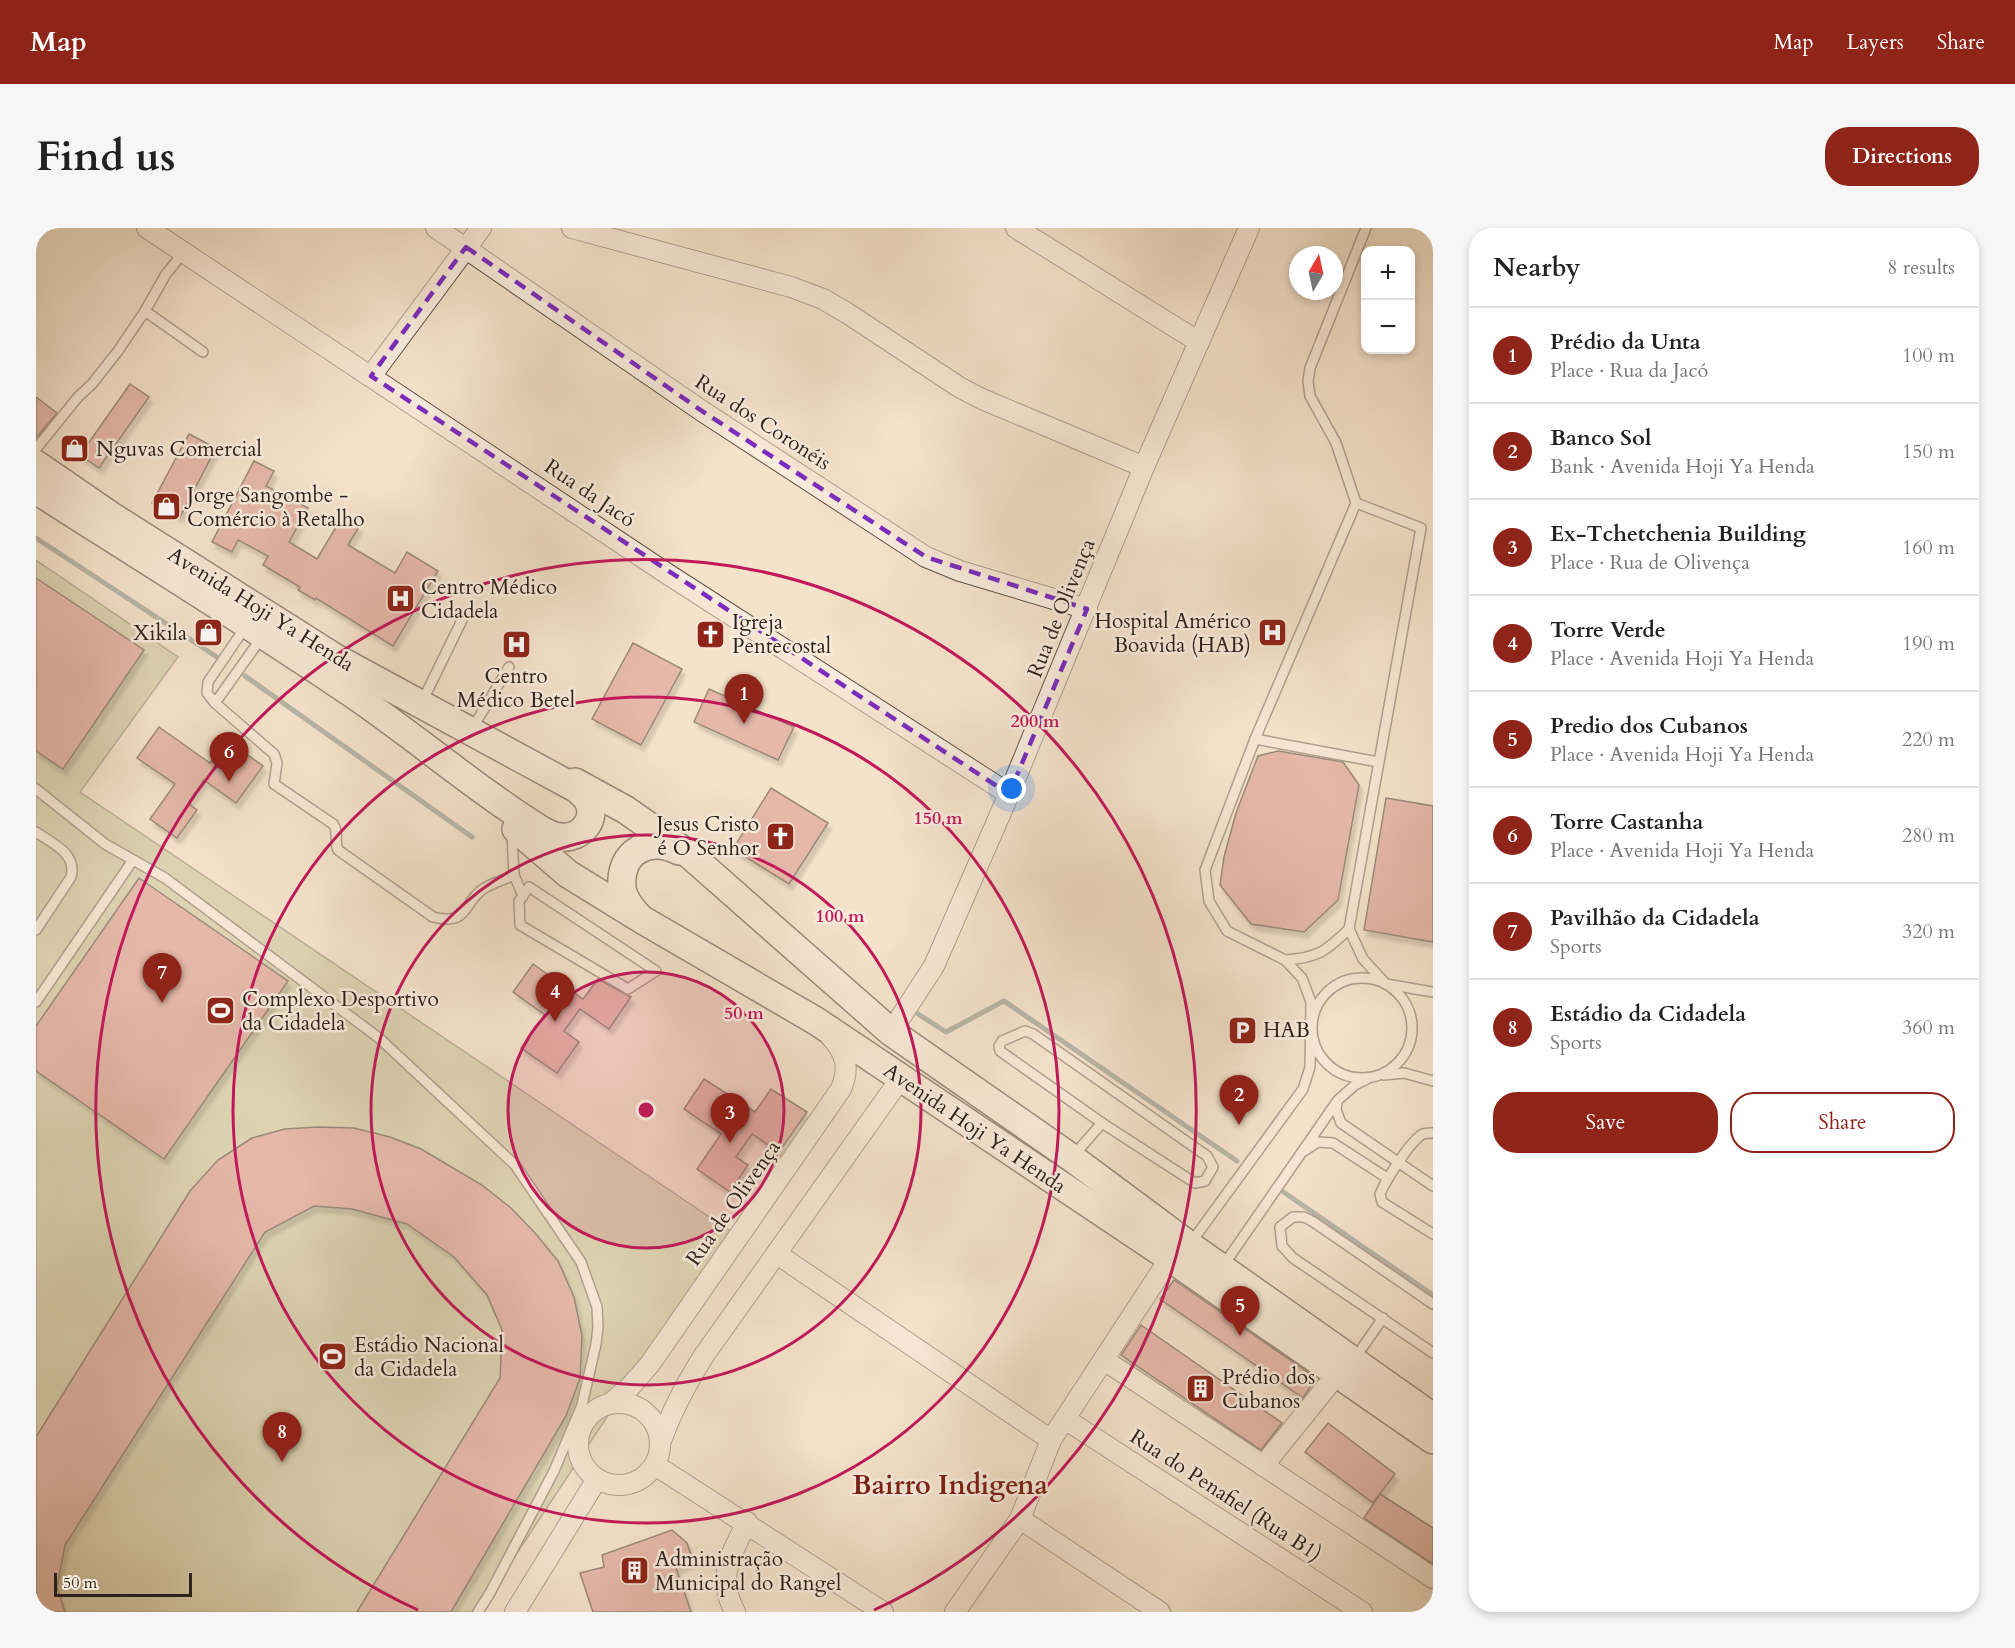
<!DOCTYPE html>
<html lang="en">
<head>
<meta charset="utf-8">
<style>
	body { margin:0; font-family:Cardo,serif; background:#f6f6f6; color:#222 }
	.controls { position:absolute; right:18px; top:18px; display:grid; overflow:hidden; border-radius:12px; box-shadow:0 3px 9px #0003 }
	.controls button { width:54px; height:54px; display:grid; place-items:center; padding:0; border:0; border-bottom:2px solid #e0e0e0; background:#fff; color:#222; font:30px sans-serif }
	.compass { position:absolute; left:1253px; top:18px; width:54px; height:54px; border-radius:50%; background:#fff; box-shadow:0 3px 9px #0003; rotate:9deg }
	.scale { position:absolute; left:18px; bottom:15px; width:138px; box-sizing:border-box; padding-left:6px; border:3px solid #2f211c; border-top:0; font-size:16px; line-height:21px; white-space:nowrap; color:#2f211c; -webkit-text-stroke:4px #f8ecdd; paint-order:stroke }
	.you { position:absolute; left:976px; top:561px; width:21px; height:21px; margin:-15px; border:4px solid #fff; border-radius:50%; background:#1a73e8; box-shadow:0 0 0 9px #1a73e833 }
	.badge { display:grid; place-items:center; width:39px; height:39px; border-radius:50%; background:#8f2418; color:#fff; font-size:20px; font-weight:700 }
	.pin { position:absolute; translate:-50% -50px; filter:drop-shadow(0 2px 3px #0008) }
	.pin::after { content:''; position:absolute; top:32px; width:21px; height:18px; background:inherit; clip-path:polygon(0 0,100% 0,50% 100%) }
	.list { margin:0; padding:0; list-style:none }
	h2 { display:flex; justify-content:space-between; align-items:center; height:78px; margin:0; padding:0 24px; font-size:26px }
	h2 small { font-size:20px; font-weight:400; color:#767676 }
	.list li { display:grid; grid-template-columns:39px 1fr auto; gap:18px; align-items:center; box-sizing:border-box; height:96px; padding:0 24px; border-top:2px solid #e0e0e0 }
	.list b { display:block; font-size:22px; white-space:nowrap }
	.list p { margin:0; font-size:20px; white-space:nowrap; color:#767676 }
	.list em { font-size:20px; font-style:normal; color:#767676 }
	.actions { display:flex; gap:12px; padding:18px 24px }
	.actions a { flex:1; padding:14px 0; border:2px solid #8f2418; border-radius:24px; text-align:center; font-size:21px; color:#8f2418 }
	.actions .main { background:#8f2418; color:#fff }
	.map { position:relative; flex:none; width:1397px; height:1384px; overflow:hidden; border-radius:24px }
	header { display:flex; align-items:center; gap:36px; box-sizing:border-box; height:84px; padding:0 30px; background:#8f2418; color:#fff }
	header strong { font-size:28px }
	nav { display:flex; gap:33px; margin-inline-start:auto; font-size:21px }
	.intro { display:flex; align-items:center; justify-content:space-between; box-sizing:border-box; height:144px; padding:0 36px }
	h1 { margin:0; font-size:42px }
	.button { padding:15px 27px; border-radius:24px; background:#8f2418; color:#fff; font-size:21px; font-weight:700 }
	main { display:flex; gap:36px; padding:0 36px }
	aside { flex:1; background:#fff; border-radius:24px; box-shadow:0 3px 9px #0003 }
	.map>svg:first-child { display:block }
	.green { fill:#c0c294; stroke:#787258; stroke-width:1.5 }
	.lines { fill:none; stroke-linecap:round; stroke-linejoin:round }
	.stream { stroke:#707f7b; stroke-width:5 }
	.building { fill:#d28681; stroke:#2f211c; stroke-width:1.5; filter:url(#shadow) }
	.service-casing { stroke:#605148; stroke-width:12 }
	.minor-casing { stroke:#605148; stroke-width:22 }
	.secondary-casing { stroke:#2f211c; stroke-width:30 }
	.service { stroke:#f8ecdd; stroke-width:9 }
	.minor { stroke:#f8ecdd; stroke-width:20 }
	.secondary { stroke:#f8ecdd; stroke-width:27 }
	.marked { fill:none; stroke:#7b2cbf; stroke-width:4.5; stroke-dasharray:12 8; stroke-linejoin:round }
	.ring { fill:none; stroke:#c2185b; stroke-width:3 }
	.labels { text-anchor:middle; stroke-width:5; stroke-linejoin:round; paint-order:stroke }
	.street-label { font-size:21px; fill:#2f211c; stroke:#f8ecdd }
	.poi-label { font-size:21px; fill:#2f211c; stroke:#f8ecdd; text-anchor:start }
	.district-label { font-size:27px; font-weight:bold; fill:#7a1f14; stroke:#f8ecdd }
	.centre { fill:#c2185b; stroke:#f8ecdd; stroke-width:3 }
	.ring-label { font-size:18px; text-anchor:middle; font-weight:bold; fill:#c2185b; stroke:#f8ecdd; stroke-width:5; stroke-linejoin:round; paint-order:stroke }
</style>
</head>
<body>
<header>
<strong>Map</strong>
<nav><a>Map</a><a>Layers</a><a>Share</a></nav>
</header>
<div class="intro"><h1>Find us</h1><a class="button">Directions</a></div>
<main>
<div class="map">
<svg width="1397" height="1384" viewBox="0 0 1397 1384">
	<defs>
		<filter id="shadow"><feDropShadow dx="3.5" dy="6" stdDeviation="1.5" flood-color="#0004"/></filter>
	</defs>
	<rect width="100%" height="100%" fill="#f4e2ca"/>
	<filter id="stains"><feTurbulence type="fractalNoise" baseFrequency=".00333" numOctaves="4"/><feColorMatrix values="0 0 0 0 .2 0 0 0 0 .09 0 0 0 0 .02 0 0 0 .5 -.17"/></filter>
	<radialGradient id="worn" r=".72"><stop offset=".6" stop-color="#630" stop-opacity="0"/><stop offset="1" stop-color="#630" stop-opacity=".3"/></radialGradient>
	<path class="green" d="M 0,332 L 142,429 L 44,564 L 694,1003 L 442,1384 L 0,1384 Z"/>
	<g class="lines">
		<g class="stream">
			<path d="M 0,310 L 181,429"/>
			<path d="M 209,448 L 436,609"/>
			<path d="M 882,786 L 910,804 L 968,773 L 1201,933"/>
			<path d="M 1246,963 L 1397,1067"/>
		</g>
	</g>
	<g class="building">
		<path d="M 94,156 L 113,169 L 63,240 L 44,227 Z"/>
		<path d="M 0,169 L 21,185 L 0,210 Z"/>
		<path d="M 153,206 L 180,220 L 144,289 L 116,275 Z"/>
		<path d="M 218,233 L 238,243 L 230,258 L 272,280 L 253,314 L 281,331 L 306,289 L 323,299 L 312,317 L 359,345 L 371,324 L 402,343 L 357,418 L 280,370 L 279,372 L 262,362 L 264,359 L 227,337 L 232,328 L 202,312 L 196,324 L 176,314 Z"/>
		<path d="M 0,350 L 108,422 L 27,541 L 0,523 Z"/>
		<path d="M 597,415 L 646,441 L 605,517 L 556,491 Z"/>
		<path d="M 673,461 L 758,499 L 742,532 L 658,494 Z"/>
		<path d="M 123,499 L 174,535 L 191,512 L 227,538 L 200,575 L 168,552 L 152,575 L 161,582 L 141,610 L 114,591 L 139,556 L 101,530 Z"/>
		<path d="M 1242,523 L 1307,534 L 1323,557 L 1302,672 L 1268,704 L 1215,696 L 1184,657 L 1188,629 L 1200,585 L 1222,528 Z"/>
		<path d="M 735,560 L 792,595 L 753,656 L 697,621 Z"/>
		<path d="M 1350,570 L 1397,578 L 1397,714 L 1328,702 Z"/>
		<path d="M 103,650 L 252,753 L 128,931 L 0,843 L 0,798 Z"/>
		<path d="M 497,736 L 547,771 L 562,751 L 595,769 L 573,801 L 544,781 L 528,803 L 543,814 L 521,845 L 485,820 L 509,787 L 477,764 Z"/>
		<path d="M 668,851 L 719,884 L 735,861 L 771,884 L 743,924 L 716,906 L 700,929 L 712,937 L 694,964 L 661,941 L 685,906 L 648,881 Z"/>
		<path d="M 282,899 L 318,900 L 354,909 L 385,921 L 446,957 L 475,980 L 499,1005 L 522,1033 L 538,1069 L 546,1108 L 544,1150 L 530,1188 L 415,1384 L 321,1384 L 464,1150 L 466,1102 L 451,1067 L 418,1029 L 371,996 L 316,981 L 278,978 L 229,1004 L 29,1317 L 21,1359 L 29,1384 L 0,1384 L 0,1209 L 154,963 L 182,932 L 216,910 L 249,901 Z"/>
		<path d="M 1138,1052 L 1280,1150 L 1267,1170 L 1124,1071 Z"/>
		<path d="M 1105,1097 L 1246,1195 L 1225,1222 L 1085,1127 Z"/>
		<path d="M 1292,1195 L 1359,1246 L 1337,1275 L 1269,1224 Z"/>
		<path d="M 1344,1266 L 1397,1300 L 1397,1336 L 1328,1290 Z"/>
		<path d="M 636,1302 L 651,1315 L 657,1333 L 640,1340 L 655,1384 L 557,1384 L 544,1345 L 568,1339 L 566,1327 Z"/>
	</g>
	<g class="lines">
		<defs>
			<g id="service">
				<path d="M 109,83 L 167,124"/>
				<path d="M 0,221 L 42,169 L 56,156 L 82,123 L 109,83 L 130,46 L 148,24"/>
				<path d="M 1320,275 L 1385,300 L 1313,701 L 1327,731 L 1350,756 L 1397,764"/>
				<path d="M 210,398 L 172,454 L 171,465 L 179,475 L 238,526 L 241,535 L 238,556 L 297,596 C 303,603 298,613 302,622 L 397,689 C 433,698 426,676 447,661 C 456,655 468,652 478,647"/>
				<path d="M 386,474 L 426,392"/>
				<path d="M 179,475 L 226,409"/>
				<path d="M 436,501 L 473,439"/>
				<path d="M 1219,511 L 1342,534"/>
				<path d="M 0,561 L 69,616 L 129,650 L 343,810 L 479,937 L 545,1034 L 561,1079 L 562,1099 L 560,1116 L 546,1177 L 518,1243 L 454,1365 L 442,1384"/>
				<path d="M 0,604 C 17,616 41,625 35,649 L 0,702"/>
				<path d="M 476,606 L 478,647 L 487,668"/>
				<path d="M 493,659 L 620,743 L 592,761 L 484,697 L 483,673 Z"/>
				<path d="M 1249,732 C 1282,730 1290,723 1313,701"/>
				<circle cx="1326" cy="800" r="50"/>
				<path d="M 0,774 L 97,632"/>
				<path d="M 989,803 L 997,806 L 1171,928 L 1177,939 L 1169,953 L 1159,955 L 1066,895 L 964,823 L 963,818 L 966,813 Z"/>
				<path d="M 1348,847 L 1368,845 L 1397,853"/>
				<path d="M 1301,875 L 1300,882 L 1305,895 L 1397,958"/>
				<path d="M 1397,905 C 1394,905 1390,905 1387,906 C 1374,913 1350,952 1344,966 L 1346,974 L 1397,1006"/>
				<path d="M 1268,923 L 1282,914 L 1297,915 L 1351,950"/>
				<path d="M 1038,927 L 1066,895"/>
				<path d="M 1154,1016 L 1267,861 L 1274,839 L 1275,774 L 1266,750 L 1249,732 L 1191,703 L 1173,673 L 1169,642 L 1219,511 L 1320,275 L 1300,215 L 1274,168 L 1272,153 L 1274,140 L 1330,0"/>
				<path d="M 1187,1038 L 1302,872 L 1319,857 L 1331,851"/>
				<path d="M 1397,1076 L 1276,993 L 1268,989 L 1257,989 L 1244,999 L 1246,1018 L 1257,1030 L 1397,1125"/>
				<path d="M 1319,1130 L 1347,1090"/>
			</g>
			<g id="minor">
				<path d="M 111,0 L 630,345 L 973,566"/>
				<path d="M 400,0 L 666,183 L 890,329 L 924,343 L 1051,381"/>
				<path d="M 536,0 L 755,59 L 787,71 L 811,85 L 923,159 L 946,171 L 1108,239"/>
				<path d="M 980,0 L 1163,114"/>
				<path d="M 335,148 L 445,0"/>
				<path d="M 855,804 L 898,738 L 973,566 L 1108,239 L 1213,0"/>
				<path d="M 741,1026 L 1015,1212"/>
				<path d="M 1068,1132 L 1397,1350"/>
				<circle cx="583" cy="1216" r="41"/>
				<path d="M 575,1175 L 594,1159 L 614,1136 L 805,861 C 814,840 810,825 794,808"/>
				<path d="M 1029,1191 L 1326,1384"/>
				<path d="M 625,1213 C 636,1182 651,1154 669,1126 L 865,850"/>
				<path d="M 619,1237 L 847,1384"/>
				<path d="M 1227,1238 L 1302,1145"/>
				<path d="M 984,1291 L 1124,1384"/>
				<path d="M 479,1384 L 561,1251"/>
				<path d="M 699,1384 C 680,1348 695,1328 711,1294"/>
				<path d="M 919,1384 L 984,1291 L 1015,1212 L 1134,1030"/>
			</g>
			<g id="secondary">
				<path d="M 0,236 L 77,289 L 298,429 L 541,561 C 544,564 548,567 551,571 C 563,591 545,611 525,609 C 519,609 513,606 507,603 C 441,562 382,511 318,467 C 214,396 106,330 0,262"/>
				<path d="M 539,554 L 590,582 L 654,627 L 855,804 L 1036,930 L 1153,1017 L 1397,1189"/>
				<path d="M 480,601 L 532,646 L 605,691 L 780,793 L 1134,1030 L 1397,1212"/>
				<path d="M 602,688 C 595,680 587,671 586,660 C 583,623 613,608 643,623"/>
			</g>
		</defs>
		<use href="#service" class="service-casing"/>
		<use href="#minor" class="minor-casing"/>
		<use href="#secondary" class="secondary-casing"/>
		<use href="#service" class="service"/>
		<use href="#minor" class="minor"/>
		<use href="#secondary" class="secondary"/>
	</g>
	<path d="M0 0H1397V1384H0ZM 430,19 L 666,183 L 890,329 L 1051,381 L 973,566 L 335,148 Z" fill="#f4e2ca" fill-opacity=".55" fill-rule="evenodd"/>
	<path class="marked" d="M 430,19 L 666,183 L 890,329 L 1051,381 L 973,566 L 335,148 Z"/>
	<circle cx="610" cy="882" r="138" fill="#c2185b" fill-opacity=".12"/>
	<g class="ring">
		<circle cx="610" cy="882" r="138"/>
		<circle cx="610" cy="882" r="275"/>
		<circle cx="610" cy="882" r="413"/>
		<path d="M382 1382A550 550 0 1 1 838 1382"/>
	</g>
	<defs>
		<symbol id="shop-square" viewBox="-11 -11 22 22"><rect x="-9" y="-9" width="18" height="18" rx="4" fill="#8f2418" stroke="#f8ecdd"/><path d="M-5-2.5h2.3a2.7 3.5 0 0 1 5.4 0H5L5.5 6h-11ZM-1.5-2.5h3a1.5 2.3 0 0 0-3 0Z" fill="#fff"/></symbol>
		<symbol id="hospital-square" viewBox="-11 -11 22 22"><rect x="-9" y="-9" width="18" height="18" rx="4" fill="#8f2418" stroke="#f8ecdd"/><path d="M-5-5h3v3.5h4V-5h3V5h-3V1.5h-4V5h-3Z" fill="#fff"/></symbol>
		<symbol id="church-square" viewBox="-11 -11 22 22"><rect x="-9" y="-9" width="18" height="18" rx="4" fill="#8f2418" stroke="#f8ecdd"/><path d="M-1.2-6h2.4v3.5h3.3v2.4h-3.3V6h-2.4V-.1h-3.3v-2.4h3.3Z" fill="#fff"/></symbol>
		<symbol id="stadium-square" viewBox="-11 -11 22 22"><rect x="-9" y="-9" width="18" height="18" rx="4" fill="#8f2418" stroke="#f8ecdd"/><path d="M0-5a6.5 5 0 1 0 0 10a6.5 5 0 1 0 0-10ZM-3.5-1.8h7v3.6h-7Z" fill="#fff"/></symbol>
		<symbol id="parking-square" viewBox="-11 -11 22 22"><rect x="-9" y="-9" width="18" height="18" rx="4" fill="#8f2418" stroke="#f8ecdd"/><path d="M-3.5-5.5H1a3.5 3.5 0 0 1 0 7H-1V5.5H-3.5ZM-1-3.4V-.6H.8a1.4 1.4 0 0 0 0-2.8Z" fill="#fff"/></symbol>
		<symbol id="building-square" viewBox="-11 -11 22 22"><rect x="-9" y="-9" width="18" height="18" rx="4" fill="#8f2418" stroke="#f8ecdd"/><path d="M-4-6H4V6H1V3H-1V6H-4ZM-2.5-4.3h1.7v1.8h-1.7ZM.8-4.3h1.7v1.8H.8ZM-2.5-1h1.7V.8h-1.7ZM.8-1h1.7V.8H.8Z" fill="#fff"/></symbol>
	</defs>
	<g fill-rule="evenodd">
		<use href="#shop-square" x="22" y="204" width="33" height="33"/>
		<use href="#shop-square" x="114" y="262" width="33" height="33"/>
		<use href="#hospital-square" x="348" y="354" width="33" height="33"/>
		<use href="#shop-square" x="156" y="388" width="33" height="33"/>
		<use href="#hospital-square" x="1220" y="388" width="33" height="33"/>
		<use href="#church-square" x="658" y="390" width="33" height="33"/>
		<use href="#hospital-square" x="464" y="400" width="33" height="33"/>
		<use href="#church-square" x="728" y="592" width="33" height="33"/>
		<use href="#stadium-square" x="168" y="766" width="33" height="33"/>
		<use href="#parking-square" x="1190" y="786" width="33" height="33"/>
		<use href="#stadium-square" x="280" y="1112" width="33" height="33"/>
		<use href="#building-square" x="1148" y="1144" width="33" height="33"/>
		<use href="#building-square" x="582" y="1326" width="33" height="33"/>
	</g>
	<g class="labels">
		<g class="street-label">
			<text transform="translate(727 194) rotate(33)" y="7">Rua dos Coronéis</text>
			<text transform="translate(554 265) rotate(34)" y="7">Rua da Jacó</text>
			<text transform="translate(1025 380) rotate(-68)" y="7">Rua de Olivença</text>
			<text transform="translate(225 381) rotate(32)" y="7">Avenida Hoji Ya Henda</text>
			<text transform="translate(939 900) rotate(34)" y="7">Avenida Hoji Ya Henda</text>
			<text transform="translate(697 975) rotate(-55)" y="7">Rua de Olivença</text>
			<text transform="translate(1190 1267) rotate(33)" y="7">Rua do Penafiel (Rua B1)</text>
		</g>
		<g class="poi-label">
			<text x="60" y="228">Nguvas Comercial</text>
			<text x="151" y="274">Jorge Sangombe -<tspan x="151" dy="24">Comércio à Retalho</tspan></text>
			<text x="385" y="366">Centro Médico<tspan x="385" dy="24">Cidadela</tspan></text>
			<text x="1215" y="400" text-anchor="end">Hospital Américo<tspan x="1215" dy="24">Boavida (HAB)</tspan></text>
			<text x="696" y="401">Igreja<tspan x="696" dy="24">Pentecostal</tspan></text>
			<text x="151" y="412" text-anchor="end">Xikila</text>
			<text x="480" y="455" text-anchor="middle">Centro<tspan x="480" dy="24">Médico Betel</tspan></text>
			<text x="723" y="603" text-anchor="end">Jesus Cristo<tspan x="723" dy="24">é O Senhor</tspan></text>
			<text x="206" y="778">Complexo Desportivo<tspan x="206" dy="24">da Cidadela</tspan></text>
			<text x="1227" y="809">HAB</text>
			<text x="318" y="1124">Estádio Nacional<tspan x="318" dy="24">da Cidadela</tspan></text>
			<text x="1186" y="1156">Prédio dos<tspan x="1186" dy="24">Cubanos</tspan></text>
			<text x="619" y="1338">Administração<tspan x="619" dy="24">Municipal do Rangel</tspan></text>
		</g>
		<g class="district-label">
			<text x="914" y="1266">Bairro Indigena</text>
		</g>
	</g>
	<circle cx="610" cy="882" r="9" class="centre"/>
	<g class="ring-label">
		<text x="999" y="499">200 m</text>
		<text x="902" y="596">150 m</text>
		<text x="804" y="694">100 m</text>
		<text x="708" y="791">50 m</text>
	</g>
	<rect width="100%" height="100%" filter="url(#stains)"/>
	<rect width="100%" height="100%" fill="url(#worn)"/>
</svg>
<div class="controls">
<button>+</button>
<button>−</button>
</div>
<svg class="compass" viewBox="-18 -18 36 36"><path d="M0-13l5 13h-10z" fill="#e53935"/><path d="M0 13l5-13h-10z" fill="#767676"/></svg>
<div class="scale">50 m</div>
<div class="you"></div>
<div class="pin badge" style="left:708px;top:496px">1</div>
<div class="pin badge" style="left:1203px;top:897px">2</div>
<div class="pin badge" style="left:694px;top:915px">3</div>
<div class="pin badge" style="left:519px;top:794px">4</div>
<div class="pin badge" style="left:1204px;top:1108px">5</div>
<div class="pin badge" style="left:193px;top:554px">6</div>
<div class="pin badge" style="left:126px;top:775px">7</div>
<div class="pin badge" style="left:246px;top:1234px">8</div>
</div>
<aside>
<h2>Nearby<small>8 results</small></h2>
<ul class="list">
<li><span class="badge">1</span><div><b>Prédio da Unta</b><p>Place · Rua da Jacó</p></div><em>100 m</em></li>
<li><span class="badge">2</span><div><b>Banco Sol</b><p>Bank · Avenida Hoji Ya Henda</p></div><em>150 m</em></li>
<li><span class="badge">3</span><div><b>Ex-Tchetchenia Building</b><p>Place · Rua de Olivença</p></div><em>160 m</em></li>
<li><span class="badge">4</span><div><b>Torre Verde</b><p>Place · Avenida Hoji Ya Henda</p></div><em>190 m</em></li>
<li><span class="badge">5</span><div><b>Predio dos Cubanos</b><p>Place · Avenida Hoji Ya Henda</p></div><em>220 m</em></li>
<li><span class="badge">6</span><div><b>Torre Castanha</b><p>Place · Avenida Hoji Ya Henda</p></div><em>280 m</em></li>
<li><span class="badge">7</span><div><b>Pavilhão da Cidadela</b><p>Sports</p></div><em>320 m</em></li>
<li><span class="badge">8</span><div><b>Estádio da Cidadela</b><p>Sports</p></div><em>360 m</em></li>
</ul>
<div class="actions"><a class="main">Save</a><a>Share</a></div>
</aside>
</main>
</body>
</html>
